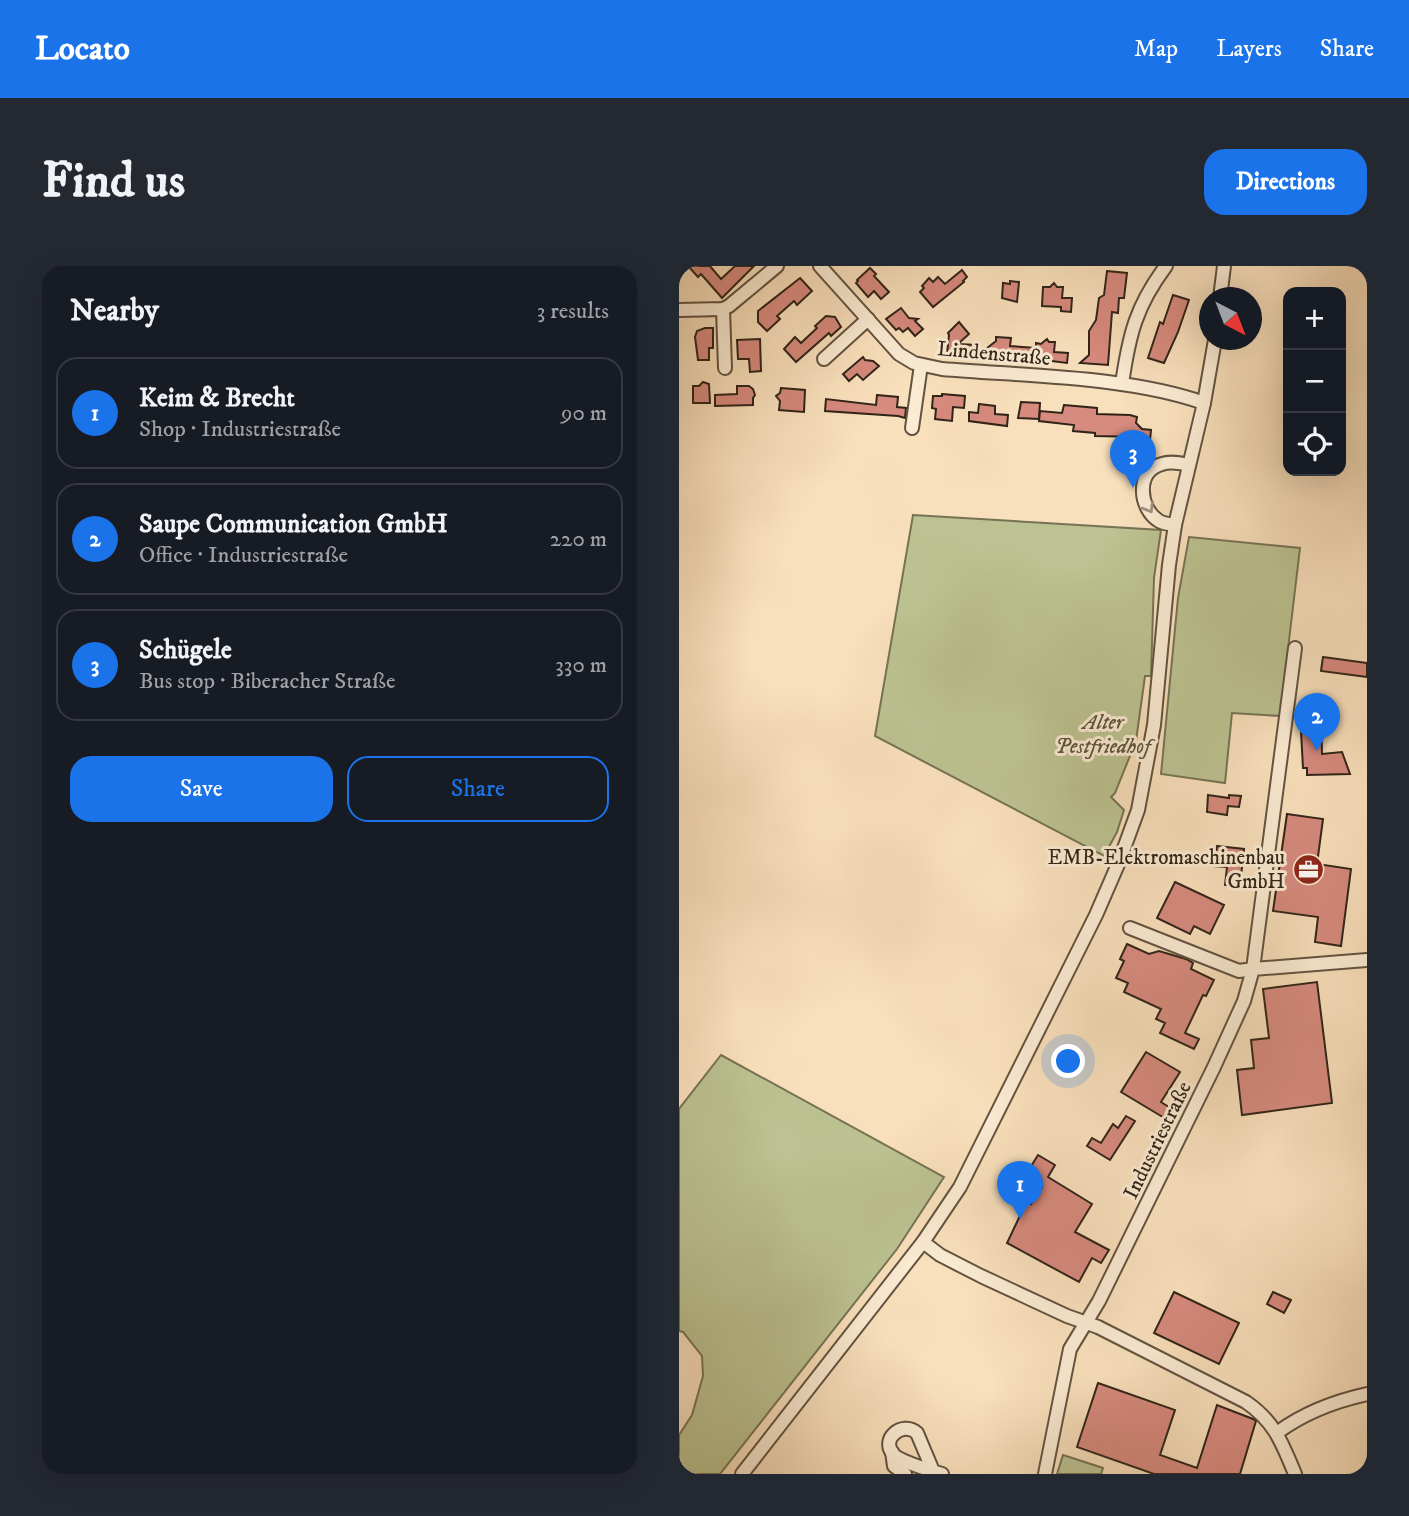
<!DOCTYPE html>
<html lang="en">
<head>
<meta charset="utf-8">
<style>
	body { margin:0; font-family:"IM FELL DW Pica",serif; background:#242831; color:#f1f3f6 }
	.controls { position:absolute; right:21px; top:21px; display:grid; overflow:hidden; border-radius:14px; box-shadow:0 7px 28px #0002 }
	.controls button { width:63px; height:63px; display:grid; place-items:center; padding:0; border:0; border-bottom:2px solid #363941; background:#171b24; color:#f1f3f6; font:35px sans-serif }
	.compass { position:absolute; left:520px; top:21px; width:63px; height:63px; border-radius:50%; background:#171b24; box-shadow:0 7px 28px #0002; rotate:138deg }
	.you { position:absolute; left:390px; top:796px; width:24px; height:24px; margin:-18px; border:5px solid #fff; border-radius:50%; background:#1a73e8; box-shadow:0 0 0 10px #1a73e833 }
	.badge { display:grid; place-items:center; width:46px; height:46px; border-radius:50%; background:#1a73e8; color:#fff; font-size:23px; font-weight:700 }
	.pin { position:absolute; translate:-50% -58px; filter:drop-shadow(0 2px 4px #0008) }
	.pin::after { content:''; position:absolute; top:37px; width:24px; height:21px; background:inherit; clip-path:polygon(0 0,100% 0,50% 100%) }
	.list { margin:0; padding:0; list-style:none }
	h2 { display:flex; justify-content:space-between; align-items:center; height:91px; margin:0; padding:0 28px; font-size:30px }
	h2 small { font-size:23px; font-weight:400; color:#9ea1a6 }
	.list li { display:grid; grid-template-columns:46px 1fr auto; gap:21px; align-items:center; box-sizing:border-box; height:112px; margin:0 14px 14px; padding:0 14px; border:2px solid #363941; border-radius:21px }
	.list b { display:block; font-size:26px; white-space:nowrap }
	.list p { margin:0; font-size:23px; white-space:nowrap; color:#9ea1a6 }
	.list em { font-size:23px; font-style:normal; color:#9ea1a6 }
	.actions { display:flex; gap:14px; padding:21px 28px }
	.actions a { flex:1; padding:16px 0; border:2px solid #1a73e8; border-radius:21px; text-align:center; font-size:24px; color:#1a73e8 }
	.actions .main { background:#1a73e8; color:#fff }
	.icon { flex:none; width:38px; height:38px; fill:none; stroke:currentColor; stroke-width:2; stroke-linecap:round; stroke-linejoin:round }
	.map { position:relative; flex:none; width:688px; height:1208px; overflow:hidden; border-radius:21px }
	header { display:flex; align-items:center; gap:42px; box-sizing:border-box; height:98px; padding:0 35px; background:#1a73e8; color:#fff }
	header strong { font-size:33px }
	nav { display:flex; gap:38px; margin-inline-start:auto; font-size:24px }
	.intro { display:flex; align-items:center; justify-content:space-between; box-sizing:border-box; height:168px; padding:0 42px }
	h1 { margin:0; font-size:49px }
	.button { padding:18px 32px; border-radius:21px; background:#1a73e8; color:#fff; font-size:24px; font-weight:700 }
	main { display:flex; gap:42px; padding:0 42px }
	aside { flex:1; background:#171b24; border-radius:21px; box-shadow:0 7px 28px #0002 }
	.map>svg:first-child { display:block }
	.green { fill:#bcc291; stroke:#767354; stroke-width:2 }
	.building { fill:#d78a7e; stroke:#302418; stroke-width:2 }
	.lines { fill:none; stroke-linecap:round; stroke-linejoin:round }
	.minor-casing { stroke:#625341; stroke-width:16 }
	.minor { stroke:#fbebd3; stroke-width:12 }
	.oneway { stroke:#a0917f }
	.labels { text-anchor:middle; stroke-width:6; stroke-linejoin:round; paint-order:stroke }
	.street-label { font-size:21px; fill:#302418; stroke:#fbebd3 }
	.park-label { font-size:21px; font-style:italic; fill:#5a533c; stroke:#fbebd3 }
	.poi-label { font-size:21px; fill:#302418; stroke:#fbebd3; text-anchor:end }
</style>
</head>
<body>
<header>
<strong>Locato</strong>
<nav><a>Map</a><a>Layers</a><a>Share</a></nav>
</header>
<div class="intro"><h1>Find us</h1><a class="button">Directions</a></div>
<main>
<aside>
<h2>Nearby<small>3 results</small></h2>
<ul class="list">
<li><span class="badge">1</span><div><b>Keim &amp; Brecht</b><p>Shop · Industriestraße</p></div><em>90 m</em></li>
<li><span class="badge">2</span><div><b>Saupe Communication GmbH</b><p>Office · Industriestraße</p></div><em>220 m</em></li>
<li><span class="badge">3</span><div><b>Schügele</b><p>Bus stop · Biberacher Straße</p></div><em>330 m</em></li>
</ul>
<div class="actions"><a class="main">Save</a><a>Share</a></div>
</aside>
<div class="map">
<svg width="688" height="1208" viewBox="0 0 688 1208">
	<rect width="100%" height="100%" fill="#f9e0bc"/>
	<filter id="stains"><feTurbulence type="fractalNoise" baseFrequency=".00286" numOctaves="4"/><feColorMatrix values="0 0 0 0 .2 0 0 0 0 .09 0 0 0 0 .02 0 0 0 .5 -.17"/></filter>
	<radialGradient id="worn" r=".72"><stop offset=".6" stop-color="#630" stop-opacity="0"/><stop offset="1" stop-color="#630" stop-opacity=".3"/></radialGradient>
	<g class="green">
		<path d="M 234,249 L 482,264 L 475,312 L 472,410 L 466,410 L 457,475 L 436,527 L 432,531 L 445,544 L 438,566 L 425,590 L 196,470 Z"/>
		<path d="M 510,271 L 621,282 L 601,450 L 553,447 L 546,517 L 482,508 L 499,332 Z"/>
		<path d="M 42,789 L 265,911 L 218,983 L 41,1208 L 0,1208 L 0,1169 L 13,1149 L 24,1110 L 23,1090 L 4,1066 L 0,1065 L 0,843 Z"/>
		<path d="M 384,1189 L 424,1202 L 422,1208 L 378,1208 Z"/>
	</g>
	<g class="building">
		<path d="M 9,0 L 31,0 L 42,13 L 56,0 L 75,0 L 43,32 L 22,8 L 19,11 Z"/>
		<path d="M 191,2 L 197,8 L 195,10 L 210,26 L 202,33 L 195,25 L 189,31 L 177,17 L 179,15 L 178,14 Z"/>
		<path d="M 283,4 L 288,11 L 284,15 L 285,16 L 254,41 L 241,26 L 245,22 L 243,20 L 250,12 L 254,16 L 259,11 L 266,18 Z"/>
		<path d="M 428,5 L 448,7 L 445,32 L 440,32 L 439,47 L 433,46 L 429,99 L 401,97 L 410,89 L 410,65 L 417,54 L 420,32 L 425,29 Z"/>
		<path d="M 121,12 L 133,25 L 118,39 L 115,35 L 98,50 L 101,53 L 88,65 L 79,56 L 79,45 Z"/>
		<path d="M 331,15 L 340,16 L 338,36 L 323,32 L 324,17 L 331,18 Z"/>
		<path d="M 375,17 L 378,21 L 384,21 L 383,32 L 393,32 L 392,46 L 382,45 L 382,41 L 363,40 L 364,21 L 371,21 Z"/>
		<path d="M 494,29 L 510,34 L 499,66 L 485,97 L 469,92 L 481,56 L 484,58 Z"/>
		<path d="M 222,42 L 230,52 L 239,53 L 236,55 L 244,63 L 236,70 L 229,62 L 224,66 L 220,62 L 217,64 L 207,53 Z"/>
		<path d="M 147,50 L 156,51 L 162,61 L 152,70 L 150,67 L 117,96 L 105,83 L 116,71 L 122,77 L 138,62 L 136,60 Z"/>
		<path d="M 280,56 L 290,68 L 279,78 L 297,79 L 296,90 L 268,88 L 270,69 L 269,67 Z"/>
		<path d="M 26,62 L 34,62 L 34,82 L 30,82 L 30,94 L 19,94 L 16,71 L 18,65 Z"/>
		<path d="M 317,71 L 332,72 L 331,80 L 357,82 L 357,77 L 362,78 L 368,73 L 370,76 L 376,76 L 375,86 L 389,87 L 388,97 L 332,90 L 298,90 L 317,75 Z"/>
		<path d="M 81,73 L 82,105 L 71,106 L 70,93 L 59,93 L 58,74 Z"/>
		<path d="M 184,91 L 186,94 L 194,95 L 200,100 L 184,114 L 178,108 L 170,115 L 164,108 Z"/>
		<path d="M 24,116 L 30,118 L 31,137 L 14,137 L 14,120 L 20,120 Z"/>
		<path d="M 58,120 L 70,120 L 74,123 L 76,129 L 74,132 L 74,139 L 36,140 L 36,129 L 58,128 Z"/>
		<path d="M 102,122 L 126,124 L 125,146 L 100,144 L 101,135 L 97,130 L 101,127 Z"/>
		<path d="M 263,128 L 286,130 L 285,142 L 274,141 L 273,155 L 256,153 L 257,143 L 253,142 L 254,130 L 263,130 Z"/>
		<path d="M 198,129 L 219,131 L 218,141 L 227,142 L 226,152 L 219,150 L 146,145 L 147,133 L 197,139 Z"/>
		<path d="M 342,136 L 361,137 L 360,153 L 339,152 Z"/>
		<path d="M 300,138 L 316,140 L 316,148 L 329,149 L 328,160 L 290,155 L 290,146 L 299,147 Z"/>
		<path d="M 385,139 L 418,142 L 418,148 L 451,149 L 458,151 L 457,157 L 463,163 L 472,164 L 471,174 L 461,173 L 462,171 L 416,170 L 416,167 L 394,165 L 395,159 L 360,155 L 361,145 L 383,147 Z"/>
		<path d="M 644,391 L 688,397 L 688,411 L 642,405 Z"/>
		<path d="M 642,446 L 643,488 L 663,486 L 671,508 L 628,509 L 628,502 L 624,502 L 621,447 Z"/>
		<path d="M 529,529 L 550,532 L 550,529 L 562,530 L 560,541 L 549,540 L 548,549 L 528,546 Z"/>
		<path d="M 608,548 L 644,553 L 638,598 L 672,603 L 662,680 L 636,676 L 639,651 L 594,645 Z"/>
		<path d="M 538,580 L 565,583 L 562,610 L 575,611 L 573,623 L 546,619 L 548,601 L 535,600 Z"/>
		<path d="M 496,616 L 545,639 L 531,668 L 515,660 L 511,668 L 478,652 Z"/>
		<path d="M 448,678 L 470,688 L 480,685 L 507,693 L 514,697 L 512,703 L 535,714 L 527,730 L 524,729 L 506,767 L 520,773 L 515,783 L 481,767 L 486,757 L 477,753 L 482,743 L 445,726 L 449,717 L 437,712 L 445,695 L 441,693 Z"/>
		<path d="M 638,716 L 653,837 L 563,849 L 558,804 L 575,802 L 572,774 L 590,772 L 584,723 Z"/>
		<path d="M 467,786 L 501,806 L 482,836 L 493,843 L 487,853 L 442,826 Z"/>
		<path d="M 447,850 L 456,855 L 431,894 L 408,880 L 413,872 L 422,877 L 434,858 L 439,862 Z"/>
		<path d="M 359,889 L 376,899 L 369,911 L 413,938 L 396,966 L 430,984 L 422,997 L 413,992 L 400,1016 L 328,977 L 348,935 L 352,938 L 363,921 L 346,910 Z"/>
		<path d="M 495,1026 L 560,1057 L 540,1098 L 475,1067 Z"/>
		<path d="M 594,1026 L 612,1034 L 605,1047 L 588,1038 Z"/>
		<path d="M 419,1117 L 496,1144 L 481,1189 L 518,1202 L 538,1139 L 574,1153 L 577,1155 L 561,1208 L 475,1208 L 398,1181 Z"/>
	</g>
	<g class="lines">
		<defs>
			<g id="minor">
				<path d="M 141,0 L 220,88 L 235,97 L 263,103 C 345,110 448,110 525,137"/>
				<path d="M 541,32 L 545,0"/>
				<path d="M 44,43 L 46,102"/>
				<path d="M 0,44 L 44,43 L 50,40 L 98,0"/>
				<path d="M 145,93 L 189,53"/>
				<path d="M 443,118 C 450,69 457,40 487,0"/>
				<path d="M 233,162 L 242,99"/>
				<path d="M 496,259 C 491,258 485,258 480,255 C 460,243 456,205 483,198 C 491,195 501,197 510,199"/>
				<path d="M 451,662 L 560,705 L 574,703 L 616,382"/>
				<path d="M 244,976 L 261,989 L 302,1010 L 388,1050 L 419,1061 L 567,1136 C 596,1156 603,1177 616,1208"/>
				<path d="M 599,1166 C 625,1147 656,1135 688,1128"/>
				<path d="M 213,1186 L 215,1200 L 226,1208"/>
				<path d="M 254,1205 L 238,1167 C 223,1154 200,1174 215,1189 C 224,1197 251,1204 263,1208"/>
				<path d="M 63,1208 L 244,976 L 281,921 L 417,649 L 440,596 L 459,544 L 475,459 L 490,299 L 496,259 L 525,137 L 536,74"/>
				<path d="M 366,1208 L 391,1083 L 420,1035 L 535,801 L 565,735 L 574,703 L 688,694"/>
			</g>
		</defs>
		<use href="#minor" class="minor-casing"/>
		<use href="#minor" class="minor"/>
	</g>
	<defs><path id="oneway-chevron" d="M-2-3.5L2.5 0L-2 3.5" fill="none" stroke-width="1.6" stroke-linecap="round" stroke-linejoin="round" transform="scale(1.75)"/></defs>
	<use class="oneway" href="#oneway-chevron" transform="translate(470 242) rotate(59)"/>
	<defs>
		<symbol id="office-disc" viewBox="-11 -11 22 22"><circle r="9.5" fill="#8f2418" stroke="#fbebd3"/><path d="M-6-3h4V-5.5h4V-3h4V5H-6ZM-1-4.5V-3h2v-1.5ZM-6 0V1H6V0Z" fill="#fff"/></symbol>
	</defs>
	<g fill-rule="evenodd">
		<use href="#office-disc" x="612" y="586" width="35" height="35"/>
	</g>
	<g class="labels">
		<g class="street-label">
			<text transform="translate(315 87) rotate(5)" y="7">Lindenstraße</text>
			<text transform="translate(478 874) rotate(-64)" y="7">Industriestraße</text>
		</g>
		<g class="park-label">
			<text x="424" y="463">Alter<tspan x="424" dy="24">Pestfriedhof</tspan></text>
		</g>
		<g class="poi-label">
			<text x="606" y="598">EMB-Elektromaschinenbau<tspan x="606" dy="24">GmbH</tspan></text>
		</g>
	</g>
	<rect width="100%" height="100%" filter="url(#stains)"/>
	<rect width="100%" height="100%" fill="url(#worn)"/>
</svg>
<div class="controls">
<button>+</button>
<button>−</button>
<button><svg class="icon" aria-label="locate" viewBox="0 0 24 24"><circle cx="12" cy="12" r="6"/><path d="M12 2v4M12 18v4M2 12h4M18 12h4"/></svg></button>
</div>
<svg class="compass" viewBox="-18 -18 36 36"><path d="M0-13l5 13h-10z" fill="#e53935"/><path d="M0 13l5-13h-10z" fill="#9ea1a6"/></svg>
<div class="you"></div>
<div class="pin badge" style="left:341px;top:953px">1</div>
<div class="pin badge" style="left:638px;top:485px">2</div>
<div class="pin badge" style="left:454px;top:222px">3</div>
</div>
</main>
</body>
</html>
